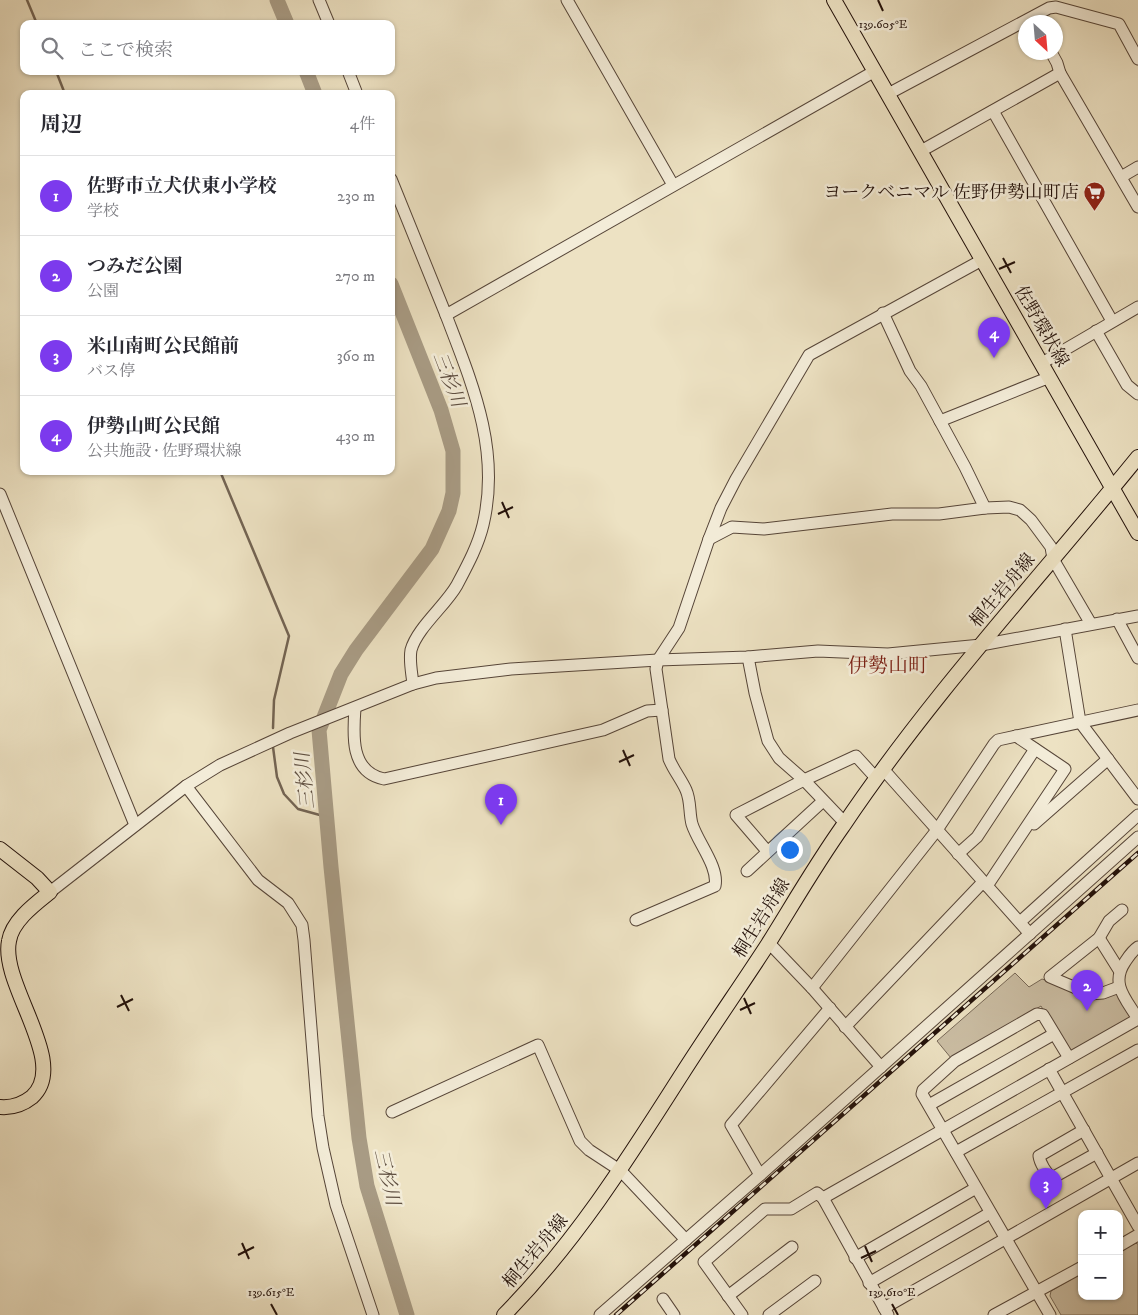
<!DOCTYPE html>
<html lang="ja">
<head>
<meta charset="utf-8">
<style>
	body { margin:0; font-family:"IM FELL DW Pica","Noto Serif JP",serif; background:#f7f7f7; color:#2b2b33 }
	.controls { position:absolute; right:15px; bottom:15px; display:grid; overflow:hidden; border-radius:10px; box-shadow:0 1px 4px #0004 }
	.controls button { width:45px; height:45px; display:grid; place-items:center; padding:0; border:0; border-bottom:1px solid #e1e1e2; background:#fff; color:#2b2b33; font:25px sans-serif }
	.compass { position:absolute; left:1018px; top:15px; width:45px; height:45px; border-radius:50%; background:#fff; box-shadow:0 1px 4px #0004; rotate:154deg }
	.you { position:absolute; left:789px; top:849px; width:18px; height:18px; margin:-12px; border:4px solid #fff; border-radius:50%; background:#1a73e8; box-shadow:0 0 0 8px #1a73e833 }
	.badge { display:grid; place-items:center; width:32px; height:32px; border-radius:50%; background:#7c3aed; color:#fff; font-size:16px; font-weight:700 }
	.pin { position:absolute; translate:-50% -41px; filter:drop-shadow(0 1px 2px #0008) }
	.pin::after { content:''; position:absolute; top:26px; width:18px; height:15px; background:inherit; clip-path:polygon(0 0,100% 0,50% 100%) }
	.list { margin:0; padding:0; list-style:none }
	h2 { display:flex; justify-content:space-between; align-items:center; height:65px; margin:0; padding:0 20px; font-size:21px }
	h2 small { font-size:16px; font-weight:400; color:#7c7c81 }
	.list li { display:grid; grid-template-columns:32px 1fr auto; gap:15px; align-items:center; box-sizing:border-box; height:80px; padding:0 20px; border-top:1px solid #e1e1e2 }
	.list b { display:block; font-size:19px; white-space:nowrap }
	.list p { margin:0; font-size:16px; white-space:nowrap; color:#7c7c81 }
	.list em { font-size:16px; font-style:normal; color:#7c7c81 }
	.icon { flex:none; width:28px; height:28px; fill:none; stroke:currentColor; stroke-width:2; stroke-linecap:round; stroke-linejoin:round }
	.map { position:relative; flex:none; width:1138px; height:1315px; overflow:hidden }
	.search { position:absolute; background:#fff; box-shadow:0 1px 4px #0004; left:20px; top:20px; width:375px; height:55px; display:flex; align-items:center; gap:12px; box-sizing:border-box; padding:0 18px; border-radius:10px; color:#7c7c81; font-size:19px }
	.panel { position:absolute; background:#fff; box-shadow:0 1px 4px #0004; left:20px; top:90px; width:375px; height:385px; border-radius:10px }
	.map>svg:first-child { display:block }
	.green { fill:#cbbea4; stroke:#776857 }
	.lines { fill:none; stroke-linecap:round; stroke-linejoin:round }
	.stream { stroke:#736453; stroke-width:2.5 }
	.river { stroke:#a89b84; stroke-width:15 }
	.minor-casing { stroke:#564538; stroke-width:13 }
	.major-casing { stroke:#23110a; stroke-width:16 }
	.minor { stroke:#f3ecd8; stroke-width:11 }
	.major { stroke:#ede2c3; stroke-width:14 }
	.rail-casing { stroke:#23110a; stroke-width:4.5 }
	.rail { stroke:#f3ecd8; stroke-width:2.5; stroke-dasharray:8; stroke-linecap:butt }
	.ticks { fill:none; stroke:#23110a; stroke-width:2 }
	.labels { text-anchor:middle; stroke-width:5; stroke-linejoin:round; paint-order:stroke }
	.poi-label { font-size:18px; fill:#23110a; stroke:#f3ecd8; text-anchor:end }
	.street-label { font-size:18px; fill:#23110a; stroke:#f3ecd8 }
	.water-label { font-size:19px; font-style:italic; fill:#5f4f41; stroke:#f3ecd8 }
	.quarter-label { font-size:20px; fill:#7a1f14; stroke:#f3ecd8 }
	.ticks-label { font-size:12px; text-anchor:middle; fill:#23110a; stroke:#f3ecd8; stroke-width:5; stroke-linejoin:round; paint-order:stroke }
</style>
</head>
<body>
<div class="map">
<svg width="1138" height="1315" viewBox="0 0 1138 1315">
	<rect width="100%" height="100%" fill="#ede2c3"/>
	<filter id="stains"><feTurbulence type="fractalNoise" baseFrequency=".004" numOctaves="4"/><feColorMatrix values="0 0 0 0 .2 0 0 0 0 .09 0 0 0 0 .02 0 0 0 .5 -.17"/></filter>
	<radialGradient id="worn" r=".72"><stop offset=".6" stop-color="#630" stop-opacity="0"/><stop offset="1" stop-color="#630" stop-opacity=".3"/></radialGradient>
	<g class="green">
		<path d="M 1015,973 L 1029,987 L 1042,979 L 1091,997 L 1120,994 L 1133,1016 L 1070,1053 L 1067,1051 L 1041,1006 L 951,1058 L 937,1041 Z"/>
		<path d="M 1135,1243 L 1138,1244 L 1138,1315 L 1061,1315 L 1050,1296 L 1051,1291 L 1082,1273 L 1082,1296 L 1119,1296 L 1119,1252 Z"/>
	</g>
	<g class="lines">
		<g class="stream">
			<path d="M 27,0 L 37,24"/>
			<path d="M 56,71 L 65,94"/>
			<path d="M 220,471 L 289,636 L 274,700 L 273,728"/>
			<path d="M 273,747 L 277,777 L 284,794 L 298,809 L 327,817"/>
		</g>
		<g class="river">
			<path d="M 277,0 L 287,24"/>
			<path d="M 306,71 L 315,94"/>
			<path d="M 391,284 L 441,410 L 453,451 L 453,493 L 449,511 L 432,549 L 356,650 L 341,674 L 319,730 L 331,867 L 359,1138 L 367,1186 L 407,1315"/>
		</g>
		<defs>
			<g id="minor">
				<path d="M 319,0 L 329,24"/>
				<path d="M 567,0 L 673,185"/>
				<path d="M 1051,52 L 1057,63 L 1060,73 L 1138,207"/>
				<path d="M 348,71 L 357,94"/>
				<path d="M 888,94 L 1049,8 L 1056,7 L 1119,24 L 1138,59"/>
				<path d="M 993,111 L 1112,321"/>
				<path d="M 921,151 L 1060,73"/>
				<path d="M 1121,177 L 1138,167"/>
				<path d="M 391,179 L 446,315 L 875,71"/>
				<path d="M 883,313 L 910,371 L 921,386 L 965,467 L 985,508"/>
				<path d="M 1096,331 L 1127,385 L 1138,394"/>
				<path d="M 1042,363 L 1138,307"/>
				<path d="M 940,421 L 1050,377"/>
				<path d="M 0,494 L 135,825"/>
				<path d="M 709,539 L 732,527 L 764,529 L 892,514 L 939,514 L 985,508 L 1009,507 L 1020,510 L 1031,520 L 1051,547 L 1053,559 L 1091,624"/>
				<path d="M 1117,619 L 1138,658"/>
				<path d="M 1065,629 L 1080,722 L 1138,799"/>
				<path d="M 748,657 L 755,693 L 768,741 L 779,758 L 804,780 L 845,823"/>
				<path d="M 413,684 C 412,674 409,661 411,650 C 417,628 446,605 457,585 C 467,566 478,546 483,525 C 501,450 472,383 446,315"/>
				<path d="M 355,708 C 353,735 350,772 384,779 L 603,730 L 647,711 L 662,710"/>
				<path d="M 883,769 L 1030,934"/>
				<path d="M 186,786 L 258,880 L 288,903 L 302,925 L 304,940 L 318,1116 L 323,1148 L 336,1205 L 373,1315"/>
				<path d="M 1034,824 L 1108,759"/>
				<path d="M 767,851 L 736,815 L 804,780 L 856,756 L 876,778"/>
				<path d="M 958,854 L 977,837 L 1035,749"/>
				<path d="M 747,871 L 823,801"/>
				<path d="M 987,886 L 1065,769 L 1016,736"/>
				<path d="M 50,892 L 186,786 L 220,765 L 290,733 L 413,684 L 436,678 L 511,669 L 658,660 L 748,657 L 818,651 L 888,654 L 981,645 L 1138,616"/>
				<path d="M 636,920 L 715,886 C 719,867 698,843 692,824 C 689,813 691,801 686,790 C 681,779 674,771 669,759 L 656,669 L 658,660 L 679,628 L 709,539 L 721,508 L 736,479 L 809,355 L 982,260"/>
				<path d="M 1020,922 L 1138,815"/>
				<path d="M 1099,938 L 1119,970"/>
				<path d="M 769,943 L 812,988 L 881,1067"/>
				<path d="M 1119,987 L 1103,993 L 1090,994 L 1050,977 L 1099,938 L 1109,921 L 1122,910"/>
				<path d="M 812,988 L 937,830 L 994,744 L 998,740 L 1138,710"/>
				<path d="M 1138,1019 C 1126,999 1110,984 1125,962 C 1129,956 1132,951 1138,947"/>
				<path d="M 845,1027 L 983,882"/>
				<path d="M 1049,1069 L 1138,1226"/>
				<path d="M 929,1105 L 1054,1034"/>
				<path d="M 392,1112 L 538,1045 L 580,1141 L 589,1150 L 621,1171 L 686,1240"/>
				<path d="M 1084,1130 L 1039,1156 C 1040,1163 1046,1173 1052,1178 L 1097,1153"/>
				<path d="M 956,1152 L 1138,1050"/>
				<path d="M 760,1175 L 731,1125 L 830,1008"/>
				<path d="M 823,1198 L 1138,1019"/>
				<path d="M 1119,1246 L 1138,1235"/>
				<path d="M 855,1258 L 976,1188"/>
				<path d="M 869,1283 L 990,1213"/>
				<path d="M 728,1296 L 792,1247"/>
				<path d="M 663,1299 L 674,1315"/>
				<path d="M 884,1308 L 1138,1163"/>
				<path d="M 600,1315 L 760,1175 L 1138,837"/>
				<path d="M 742,1315 L 704,1262 L 765,1209 L 791,1209 L 817,1193 L 823,1198 L 888,1315"/>
				<path d="M 769,1315 L 815,1281"/>
				<path d="M 994,1315 L 1082,1267"/>
				<path d="M 1050,1315 L 922,1094 L 923,1090 L 955,1061 L 1037,1014 L 1043,1015 L 1069,1058"/>
			</g>
			<g id="major">
				<path d="M 834,0 L 1138,533"/>
				<path d="M 0,849 L 37,878 L 50,892 C 35,904 12,921 9,941 C 0,985 70,1063 32,1097 C 22,1105 12,1108 0,1107"/>
				<path d="M 504,1315 C 575,1243 628,1159 682,1074 C 710,1030 740,987 768,944 C 793,904 816,864 843,826 C 931,695 1039,579 1138,457"/>
			</g>
		</defs>
		<use href="#minor" class="minor-casing"/>
		<use href="#major" class="major-casing"/>
		<use href="#minor" class="minor"/>
		<use href="#major" class="major"/>
		<defs>
			<path id="rail" d="M 616,1315 L 1138,853"/>
		</defs>
		<use href="#rail" class="rail-casing"/>
		<use href="#rail" class="rail"/>
	</g>
	<path class="ticks" d="M 878,0 L 883,11M 1003,258 L 1011,273M 999,269 L 1015,262M 502,502 L 509,518M 498,514 L 513,507M 623,750 L 630,766M 619,762 L 634,755M 121,995 L 129,1011M 744,998 L 751,1014M 117,1007 L 133,999M 740,1010 L 755,1003M 242,1243 L 249,1259M 865,1246 L 872,1262M 238,1255 L 254,1247M 861,1258 L 876,1251M 271,1304 L 277,1315M 892,1304 L 898,1315"/>
	<defs>
		<symbol id="supermarket-pin" viewBox="-11 -11 22 30"><path d="M0 17L-7.5 6A9.5 9.5 0 1 1 7.5 6Z" fill="#8f2418" stroke="#f3ecd8"/><path d="M-6-5.5h2.5l.6 2H6L4.5 2H-2.5L-4.4-4H-6ZM-1.5 3.2a1.3 1.3 0 1 0 .1 0ZM3 3.2a1.3 1.3 0 1 0 .1 0Z" fill="#fff"/></symbol>
	</defs>
	<g fill-rule="evenodd">
		<use href="#supermarket-pin" x="1082" y="180" width="25" height="34"/>
	</g>
	<g class="labels">
		<g class="poi-label">
			<text x="1079" y="198">ヨークベニマル 佐野伊勢山町店</text>
		</g>
		<g class="street-label">
			<text transform="translate(1042 326) rotate(60)" y="6">佐野環状線</text>
			<text transform="translate(1002 590) rotate(-50)" y="6">桐生岩舟線</text>
			<text transform="translate(761 918) rotate(-58)" y="6">桐生岩舟線</text>
			<text transform="translate(535 1251) rotate(-50)" y="6">桐生岩舟線</text>
		</g>
		<g class="water-label">
			<text transform="translate(450 379) rotate(69)" y="7">三杉川</text>
			<text transform="translate(304 781) rotate(-96)" y="7">三杉川</text>
			<text transform="translate(388 1177) rotate(77)" y="7">三杉川</text>
		</g>
		<g class="quarter-label">
			<text x="888" y="672">伊勢山町</text>
		</g>
	</g>
	<g class="ticks-label">
		<text x="883" y="28">139.605°E</text>
		<text x="271" y="1296">139.615°E</text>
		<text x="892" y="1296">139.610°E</text>
	</g>
	<rect width="100%" height="100%" filter="url(#stains)"/>
	<rect width="100%" height="100%" fill="url(#worn)"/>
</svg>
<div class="controls">
<button>+</button>
<button>−</button>
</div>
<svg class="compass" viewBox="-18 -18 36 36"><path d="M0-13l5 13h-10z" fill="#e53935"/><path d="M0 13l5-13h-10z" fill="#7c7c81"/></svg>
<div class="you"></div>
<div class="pin badge" style="left:501px;top:825px">1</div>
<div class="pin badge" style="left:1087px;top:1011px">2</div>
<div class="pin badge" style="left:1046px;top:1209px">3</div>
<div class="pin badge" style="left:994px;top:358px">4</div>
<div class="search"><svg class="icon" aria-label="search" viewBox="0 0 24 24"><circle cx="10" cy="10" r="6"/><path d="M15 15l6 6"/></svg>ここで検索</div>
<section class="panel">
<h2>周辺<small>4件</small></h2>
<ul class="list">
<li><span class="badge">1</span><div><b>佐野市立犬伏東小学校</b><p>学校</p></div><em>230 m</em></li>
<li><span class="badge">2</span><div><b>つみだ公園</b><p>公園</p></div><em>270 m</em></li>
<li><span class="badge">3</span><div><b>米山南町公民館前</b><p>バス停</p></div><em>360 m</em></li>
<li><span class="badge">4</span><div><b>伊勢山町公民館</b><p>公共施設 · 佐野環状線</p></div><em>430 m</em></li>
</ul>
</section>
</div>
</body>
</html>
